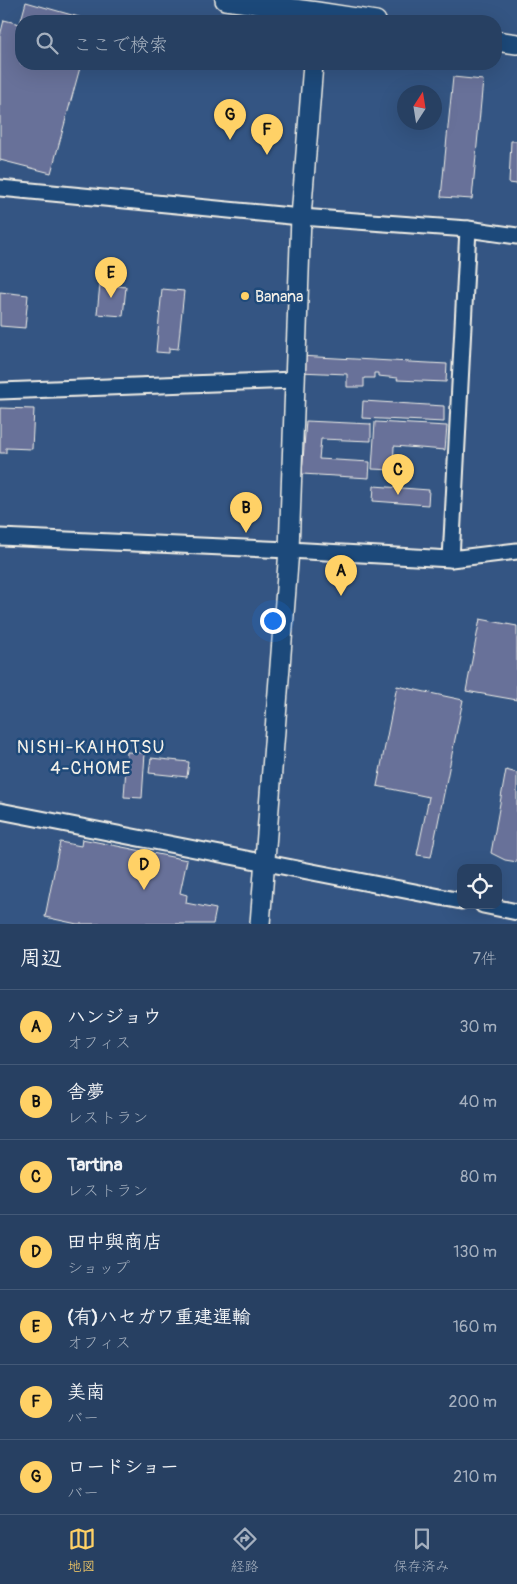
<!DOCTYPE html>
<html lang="ja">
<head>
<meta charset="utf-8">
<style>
	body { margin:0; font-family:Pangolin,"Klee One",sans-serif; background:#2f4768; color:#f1f3f6 }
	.controls { position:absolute; right:15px; bottom:15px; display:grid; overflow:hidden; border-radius:10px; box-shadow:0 5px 20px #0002 }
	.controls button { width:45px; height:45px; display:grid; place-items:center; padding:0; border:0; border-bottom:1px solid #435977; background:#274062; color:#f1f3f6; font:25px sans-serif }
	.compass { position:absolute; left:397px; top:85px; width:45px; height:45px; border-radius:50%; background:#274062; box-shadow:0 5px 20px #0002; rotate:12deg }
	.you { position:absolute; left:272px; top:620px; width:18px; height:18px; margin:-12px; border:4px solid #fff; border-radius:50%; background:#1a73e8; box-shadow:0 0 0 8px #1a73e833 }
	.badge { display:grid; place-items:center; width:32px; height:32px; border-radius:50%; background:#ffd166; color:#111; font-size:16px; font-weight:700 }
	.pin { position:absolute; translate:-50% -41px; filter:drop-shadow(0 1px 2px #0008) }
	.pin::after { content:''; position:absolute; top:26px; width:18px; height:15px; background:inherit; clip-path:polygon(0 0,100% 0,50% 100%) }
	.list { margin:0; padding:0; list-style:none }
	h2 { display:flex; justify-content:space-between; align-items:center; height:65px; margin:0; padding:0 20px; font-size:21px }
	h2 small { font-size:16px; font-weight:400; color:#a4afbe }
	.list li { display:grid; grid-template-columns:32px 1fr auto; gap:15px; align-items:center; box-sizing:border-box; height:75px; padding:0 20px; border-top:1px solid #435977 }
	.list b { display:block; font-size:19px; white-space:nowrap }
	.list p { margin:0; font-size:16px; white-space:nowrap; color:#a4afbe }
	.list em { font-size:16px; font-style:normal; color:#a4afbe }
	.icon { flex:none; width:28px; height:28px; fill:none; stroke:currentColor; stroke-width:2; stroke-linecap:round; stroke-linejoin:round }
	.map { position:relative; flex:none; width:517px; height:924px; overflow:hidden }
	.search { position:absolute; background:#274062; box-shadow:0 5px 20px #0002; left:15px; right:15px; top:15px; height:55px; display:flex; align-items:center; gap:12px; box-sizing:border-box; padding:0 18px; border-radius:20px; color:#a4afbe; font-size:19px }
	.sheet { height:590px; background:#274062 }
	nav { display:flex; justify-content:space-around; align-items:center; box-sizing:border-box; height:70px; border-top:1px solid #435977; background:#274062; font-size:14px; color:#a4afbe }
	nav a { display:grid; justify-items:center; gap:2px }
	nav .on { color:#ffd166 }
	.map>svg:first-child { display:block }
	.building { fill:#677199; stroke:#f4f1e8 }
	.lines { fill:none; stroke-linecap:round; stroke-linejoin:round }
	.minor-casing { stroke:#f4f1e8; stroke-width:19 }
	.tertiary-casing { stroke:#f4f1e8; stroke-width:22 }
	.minor { stroke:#1f4a7a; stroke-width:15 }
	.tertiary { stroke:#1f4a7a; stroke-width:19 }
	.poi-dot { fill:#ffd166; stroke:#1f4a7a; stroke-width:2 }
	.labels { text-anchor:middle; stroke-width:5; stroke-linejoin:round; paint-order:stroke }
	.poi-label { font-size:16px; fill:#f4f1e8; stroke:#1f4a7a; text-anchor:start }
	.neighbourhood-label { font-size:18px; letter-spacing:1px; fill:#f4f1e8; stroke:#1f4a7a }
</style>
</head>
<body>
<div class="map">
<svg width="517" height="924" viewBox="0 0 517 924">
	<rect width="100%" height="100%" fill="#345583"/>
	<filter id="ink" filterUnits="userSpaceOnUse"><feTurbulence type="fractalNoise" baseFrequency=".02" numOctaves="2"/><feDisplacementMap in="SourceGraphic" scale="10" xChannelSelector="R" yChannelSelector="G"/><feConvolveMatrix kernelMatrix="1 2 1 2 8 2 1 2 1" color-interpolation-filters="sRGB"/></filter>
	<g filter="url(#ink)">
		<g class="building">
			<path d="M 26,2 L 93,21 L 21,21 L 21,64 L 81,64 L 51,173 L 0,160 L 0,36 L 4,20 L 20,24 Z"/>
			<path d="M 453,77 L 483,80 L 472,199 L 441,197 Z"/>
			<path d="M 511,141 L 517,141 L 517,184 L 509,183 Z"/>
			<path d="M 100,284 L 126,287 L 123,316 L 97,314 Z"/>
			<path d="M 162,289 L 184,291 L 178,349 L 169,348 L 169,353 L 156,352 Z"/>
			<path d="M 0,292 L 28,295 L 25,328 L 0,326 Z"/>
			<path d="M 299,356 L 447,364 L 446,382 L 397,380 L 398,378 L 378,376 L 378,373 L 374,373 L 374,378 L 364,378 L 364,387 L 347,387 L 347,374 L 299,372 Z"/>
			<path d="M 363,401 L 444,406 L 444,422 L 362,418 Z"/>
			<path d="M 0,408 L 34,409 L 32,449 L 6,448 L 6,453 L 0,453 Z"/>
			<path d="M 306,421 L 371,424 L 371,441 L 321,439 L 319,459 L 370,462 L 369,478 L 302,474 Z"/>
			<path d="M 375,422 L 447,426 L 445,450 L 394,446 L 393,470 L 372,469 Z"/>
			<path d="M 374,486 L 429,490 L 428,505 L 373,501 Z"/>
			<path d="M 480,619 L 517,626 L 517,700 L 466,691 Z"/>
			<path d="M 397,686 L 463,700 L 431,857 L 417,855 L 429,797 L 377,786 Z"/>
			<path d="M 127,752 L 145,753 L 142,798 L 124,797 Z"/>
			<path d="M 151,758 L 189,762 L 187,777 L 149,773 Z"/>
			<path d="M 506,770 L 517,773 L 517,862 L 505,860 L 491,853 Z"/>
			<path d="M 82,839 L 187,860 L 180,893 L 187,895 L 186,903 L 216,909 L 213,924 L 77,924 L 45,917 L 60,842 L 81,846 Z"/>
		</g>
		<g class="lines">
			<defs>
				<g id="minor">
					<path d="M 0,188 L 301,217 L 468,229 L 517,236"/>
					<path d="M 0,391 L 295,380"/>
					<path d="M 0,537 L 289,550 L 451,559 L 517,551"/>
					<path d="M 451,559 L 468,229"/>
					<path d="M 0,811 L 461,901"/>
					<path d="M 483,905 L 517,912"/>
				</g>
				<g id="tertiary">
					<path d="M 225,0 L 317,12 L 376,21"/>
					<path d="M 496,41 L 517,44"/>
					<path d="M 260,924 L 289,550 L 301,217 L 313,64"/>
				</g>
			</defs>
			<use href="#minor" class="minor-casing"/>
			<use href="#tertiary" class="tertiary-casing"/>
			<use href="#minor" class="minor"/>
			<use href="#tertiary" class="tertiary"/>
		</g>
	</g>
	<circle class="poi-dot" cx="245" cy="296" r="5"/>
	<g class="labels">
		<g class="poi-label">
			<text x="255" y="302">Banana</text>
		</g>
		<g class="neighbourhood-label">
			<text x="91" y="753">NISHI-KAIHOTSU<tspan x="91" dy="21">4-CHOME</tspan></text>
		</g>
	</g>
</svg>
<div class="controls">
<button><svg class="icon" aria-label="locate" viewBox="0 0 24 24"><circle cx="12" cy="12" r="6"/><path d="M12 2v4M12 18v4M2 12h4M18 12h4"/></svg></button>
</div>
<svg class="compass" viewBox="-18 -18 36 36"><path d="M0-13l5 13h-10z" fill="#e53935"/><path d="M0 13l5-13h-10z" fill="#a4afbe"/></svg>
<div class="you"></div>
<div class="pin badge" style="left:341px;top:596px">A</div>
<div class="pin badge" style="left:246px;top:533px">B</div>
<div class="pin badge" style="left:398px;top:495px">C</div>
<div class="pin badge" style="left:144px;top:890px">D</div>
<div class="pin badge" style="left:111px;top:298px">E</div>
<div class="pin badge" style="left:267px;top:155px">F</div>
<div class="pin badge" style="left:230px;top:140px">G</div>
<div class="search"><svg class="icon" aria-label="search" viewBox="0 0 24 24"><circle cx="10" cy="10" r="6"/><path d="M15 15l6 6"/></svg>ここで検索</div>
</div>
<section class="sheet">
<h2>周辺<small>7件</small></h2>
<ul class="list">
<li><span class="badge">A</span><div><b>ハンジョウ</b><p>オフィス</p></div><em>30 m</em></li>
<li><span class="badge">B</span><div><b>舎夢</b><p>レストラン</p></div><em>40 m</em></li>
<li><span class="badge">C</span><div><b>Tartina</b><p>レストラン</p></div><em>80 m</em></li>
<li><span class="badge">D</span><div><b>田中與商店</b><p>ショップ</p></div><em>130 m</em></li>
<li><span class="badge">E</span><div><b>(有)ハセガワ重建運輸</b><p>オフィス</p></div><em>160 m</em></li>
<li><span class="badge">F</span><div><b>美南</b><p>バー</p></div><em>200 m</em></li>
<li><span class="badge">G</span><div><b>ロードショー</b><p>バー</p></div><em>210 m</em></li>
</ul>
</section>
<nav>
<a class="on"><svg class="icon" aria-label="map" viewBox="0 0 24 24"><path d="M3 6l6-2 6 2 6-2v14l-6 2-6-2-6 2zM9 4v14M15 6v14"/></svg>地図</a>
<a><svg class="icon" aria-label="directions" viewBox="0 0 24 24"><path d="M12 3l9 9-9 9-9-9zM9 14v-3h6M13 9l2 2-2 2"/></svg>経路</a>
<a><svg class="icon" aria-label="saved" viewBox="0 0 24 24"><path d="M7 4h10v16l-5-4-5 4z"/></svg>保存済み</a>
</nav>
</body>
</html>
